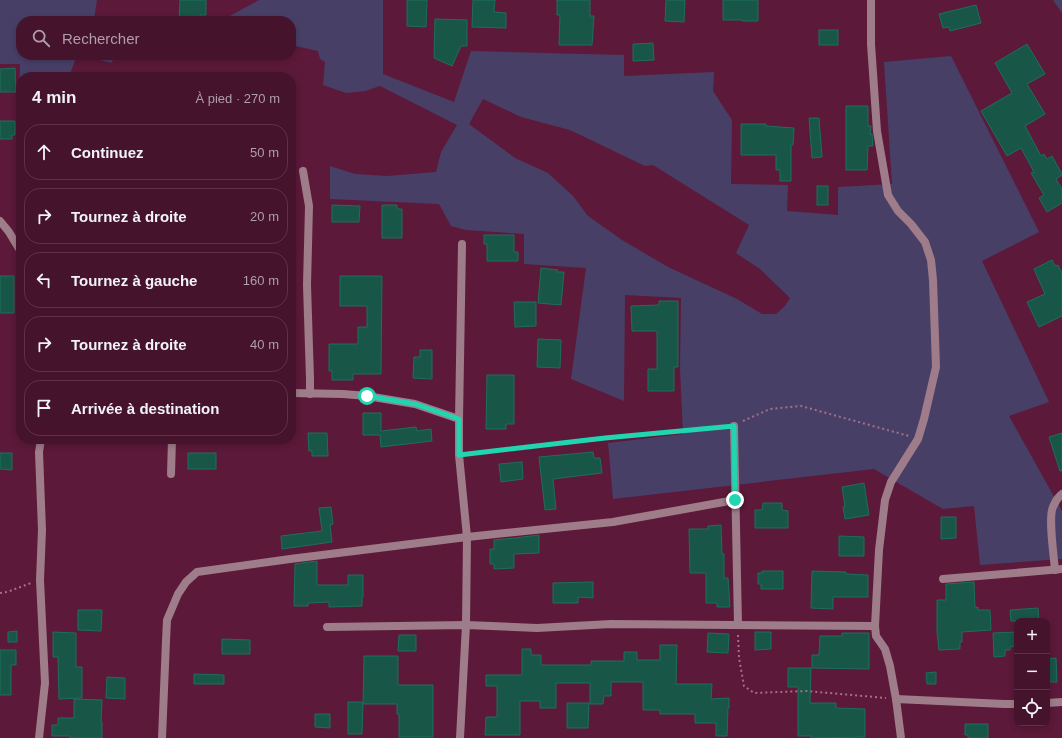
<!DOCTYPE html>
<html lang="fr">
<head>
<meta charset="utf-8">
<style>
	body { margin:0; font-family:Arial,sans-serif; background:#4c1c34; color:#f1f3f6 }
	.controls { position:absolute; right:12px; bottom:12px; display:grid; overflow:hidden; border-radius:8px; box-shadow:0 2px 6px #0003 }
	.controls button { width:36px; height:36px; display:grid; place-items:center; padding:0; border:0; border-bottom:1px solid #5d3248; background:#45132c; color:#f1f3f6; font:20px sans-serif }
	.stop { position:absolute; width:12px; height:12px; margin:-9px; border:3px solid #20d5b0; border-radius:50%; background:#fff }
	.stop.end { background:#20d5b0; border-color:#fff; box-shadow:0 1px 4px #0008 }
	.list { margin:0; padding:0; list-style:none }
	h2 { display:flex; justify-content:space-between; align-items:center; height:52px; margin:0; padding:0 16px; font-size:17px }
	h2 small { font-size:13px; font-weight:400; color:#b09ea9 }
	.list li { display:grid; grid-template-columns:26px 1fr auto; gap:12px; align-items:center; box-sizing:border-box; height:56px; margin:0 8px 8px; padding:0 8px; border:1px solid #5d3248; border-radius:16px }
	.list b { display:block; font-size:15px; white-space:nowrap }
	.list em { font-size:13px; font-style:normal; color:#b09ea9 }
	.icon { flex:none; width:22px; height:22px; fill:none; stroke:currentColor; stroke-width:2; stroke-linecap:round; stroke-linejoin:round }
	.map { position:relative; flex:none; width:1062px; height:738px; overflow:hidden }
	.search { position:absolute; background:#45132c; box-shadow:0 2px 6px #0003; left:16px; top:16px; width:280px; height:44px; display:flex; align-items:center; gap:10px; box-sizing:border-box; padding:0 14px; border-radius:16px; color:#b09ea9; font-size:15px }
	.panel { position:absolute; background:#45132c; box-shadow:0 2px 6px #0003; left:16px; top:72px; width:280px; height:372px; border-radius:16px }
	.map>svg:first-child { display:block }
	.green { fill:#483f67; fill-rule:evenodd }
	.building { fill:#185647; stroke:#1d6f5c }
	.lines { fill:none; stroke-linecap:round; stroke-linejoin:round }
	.path { stroke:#a47087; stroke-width:2; stroke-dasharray:2 3; stroke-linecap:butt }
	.street { stroke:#9f7c89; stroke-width:8 }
	.route { stroke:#20d5b0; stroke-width:5 }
</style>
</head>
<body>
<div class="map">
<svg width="1062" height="738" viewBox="0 0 1062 738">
	<rect width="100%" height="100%" fill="#5c193a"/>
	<g class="green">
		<path d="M 0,0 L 97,0 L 94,19 L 105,21 L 21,21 L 21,55 L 77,55 L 69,77 L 21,77 L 21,127 L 18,127 L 20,64 L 0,64 Z"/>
		<path d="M 259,0 L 383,0 L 383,74 L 454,102 L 471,51 L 624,55 L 624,76 L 714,72 L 713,91 L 732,120 L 731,184 L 788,185 L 787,211 L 838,215 L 838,187 L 892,184 L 884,62 L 951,56 L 1039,232 L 982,261 L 1049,402 L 1009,416 L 1062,511 L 1062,559 L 980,565 L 974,506 L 943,509 L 874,469 L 613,499 L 608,443 L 683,434 L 680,368 L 681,298 L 625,295 L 624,401 L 571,379 L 586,268 L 524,264 L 524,234 L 466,230 L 451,226 L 439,204 L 330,199 L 330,166 L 355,174 L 387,176 L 436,172 L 441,152 L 457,125 L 380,86 L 365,91 L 346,93 L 323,85 L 325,62 L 320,59 L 318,51 L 291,45 L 291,21 L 223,21 L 224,19 ZM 483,99 L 521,117 L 570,130 L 645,166 L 653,165 L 749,225 L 736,253 L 760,269 L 790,298 L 785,306 L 776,314 L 762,314 L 737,299 L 668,267 L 622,240 L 588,216 L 573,196 L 548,173 L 515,158 L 469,124 Z"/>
		<path d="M 1053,0 L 1062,0 L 1062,13 Z"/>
		<path d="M 80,55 L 114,55 L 112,63 Z"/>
	</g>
	<g class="building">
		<path d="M 180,0 L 206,0 L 206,15 L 200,15 L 199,21 L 179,21 Z"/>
		<path d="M 407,0 L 427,0 L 426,27 L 407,26 Z"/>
		<path d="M 473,0 L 495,0 L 494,12 L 506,13 L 506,28 L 472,27 Z"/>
		<path d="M 557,0 L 590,0 L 590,16 L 594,16 L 592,45 L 559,45 L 560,15 L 557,15 Z"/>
		<path d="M 666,0 L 685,0 L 684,22 L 665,21 Z"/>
		<path d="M 723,0 L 758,0 L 758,21 L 742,21 L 742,20 L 723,20 Z"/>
		<path d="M 976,5 L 981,23 L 950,31 L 949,27 L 943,28 L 939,14 Z"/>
		<path d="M 435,19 L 467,20 L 467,46 L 461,46 L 452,66 L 434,58 Z"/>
		<rect x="819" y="30" width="19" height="15"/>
		<path d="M 653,43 L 654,60 L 633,61 L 633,44 Z"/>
		<path d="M 1027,44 L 1045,74 L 1027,84 L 1045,114 L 1025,126 L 1041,156 L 1044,154 L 1047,159 L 1052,156 L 1062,174 L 1062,175 L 1056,179 L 1062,189 L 1062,203 L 1047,212 L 1039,198 L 1044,195 L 1031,173 L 1034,172 L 1021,148 L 1007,156 L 981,111 L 1012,93 L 995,63 Z"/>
		<path d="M 15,68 L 16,92 L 0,92 L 0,69 Z"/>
		<path d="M 846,106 L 868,106 L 868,126 L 871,126 L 870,134 L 872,134 L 873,146 L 868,146 L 867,170 L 846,170 Z"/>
		<path d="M 809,118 L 819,118 L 822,157 L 812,158 Z"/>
		<path d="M 0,121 L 15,121 L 15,135 L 12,135 L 12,139 L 0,139 Z"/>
		<path d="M 741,124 L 766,124 L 766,126 L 794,128 L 793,145 L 791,145 L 791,181 L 780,181 L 780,170 L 776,170 L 776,155 L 741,155 Z"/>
		<rect x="817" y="186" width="11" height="19"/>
		<path d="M 332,205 L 360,206 L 359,222 L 332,222 Z"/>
		<path d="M 382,205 L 397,205 L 397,209 L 402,209 L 402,238 L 382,238 Z"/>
		<path d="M 484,235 L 514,235 L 514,252 L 518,252 L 518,261 L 487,261 L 487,244 L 484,244 Z"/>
		<path d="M 1052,260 L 1055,266 L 1058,265 L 1062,273 L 1062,316 L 1039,327 L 1027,302 L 1045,294 L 1034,269 Z"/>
		<path d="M 541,268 L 558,270 L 557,272 L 564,272 L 561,305 L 538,303 Z"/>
		<rect x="0" y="276" width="14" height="37"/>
		<path d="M 340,276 L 382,276 L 381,374 L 353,374 L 353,380 L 332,380 L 332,371 L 329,371 L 329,344 L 358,344 L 358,327 L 367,327 L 367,306 L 340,306 Z"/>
		<path d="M 659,301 L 678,301 L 678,367 L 674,367 L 674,391 L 648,391 L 648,369 L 657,369 L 657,331 L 632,331 L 631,306 L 659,305 Z"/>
		<path d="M 514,302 L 536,302 L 536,326 L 515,327 Z"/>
		<path d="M 538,339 L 561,340 L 560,368 L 537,367 Z"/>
		<path d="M 420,350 L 432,350 L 432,379 L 413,378 L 414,357 L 420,357 Z"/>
		<path d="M 487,375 L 514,375 L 514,424 L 506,424 L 506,429 L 486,429 Z"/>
		<path d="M 363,413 L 381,413 L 381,431 L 416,427 L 417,431 L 431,429 L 432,441 L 381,447 L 380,435 L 363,435 Z"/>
		<path d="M 308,433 L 327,433 L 328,456 L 312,456 L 312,451 L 309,451 Z"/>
		<path d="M 1062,433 L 1062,471 L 1060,471 L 1049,437 Z"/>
		<path d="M 593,452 L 594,458 L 600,458 L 602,473 L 553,479 L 556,509 L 545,510 L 539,457 Z"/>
		<path d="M 0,453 L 12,453 L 12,470 L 0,469 Z"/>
		<rect x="188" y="453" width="28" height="16"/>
		<path d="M 522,462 L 523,479 L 501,482 L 499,464 Z"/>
		<path d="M 864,483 L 869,515 L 845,519 L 843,507 L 845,506 L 842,487 Z"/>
		<path d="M 763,503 L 782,503 L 782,510 L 788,511 L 788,528 L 755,528 L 755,510 L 762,510 Z"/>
		<path d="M 331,507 L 333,524 L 330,525 L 332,542 L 282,549 L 281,536 L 322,531 L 319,508 Z"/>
		<path d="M 941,517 L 956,517 L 956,538 L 941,539 Z"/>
		<path d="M 721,525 L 722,554 L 724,554 L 724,578 L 728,578 L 730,607 L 717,607 L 717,603 L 706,603 L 706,573 L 690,573 L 689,529 L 708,529 L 708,526 Z"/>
		<path d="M 539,535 L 539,553 L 514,554 L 514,568 L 494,569 L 494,564 L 490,564 L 490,549 L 494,549 L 494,540 L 515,538 Z"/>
		<path d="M 839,536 L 864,537 L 864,556 L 839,556 Z"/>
		<path d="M 317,561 L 317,585 L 348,585 L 348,575 L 363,575 L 363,598 L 362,598 L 362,606 L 329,607 L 329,602 L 308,603 L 308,606 L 294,606 L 295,564 Z"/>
		<path d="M 762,571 L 783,571 L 783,589 L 761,589 L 761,584 L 758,584 L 758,573 L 762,573 Z"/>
		<path d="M 812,571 L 846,572 L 846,574 L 868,575 L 868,597 L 833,597 L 833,609 L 811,608 Z"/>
		<path d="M 593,582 L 593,598 L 578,597 L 578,603 L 553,603 L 553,583 Z"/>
		<path d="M 974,582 L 975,608 L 978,607 L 978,610 L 990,610 L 991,630 L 962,632 L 962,642 L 960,642 L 960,649 L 939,650 L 937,632 L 937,600 L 946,600 L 946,584 Z"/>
		<path d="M 1038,608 L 1039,621 L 1011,621 L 1010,610 Z"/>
		<path d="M 78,610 L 102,610 L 101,631 L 78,630 Z"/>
		<path d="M 17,631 L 17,642 L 8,642 L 8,632 Z"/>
		<path d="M 53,632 L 76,633 L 76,667 L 82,667 L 82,698 L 59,699 L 58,657 L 53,657 Z"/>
		<path d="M 755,632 L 771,632 L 771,649 L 755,650 Z"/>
		<path d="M 1017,632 L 1017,646 L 1010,647 L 1010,650 L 1005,650 L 1005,656 L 994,657 L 993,633 Z"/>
		<path d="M 708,633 L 729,634 L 728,653 L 707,652 Z"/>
		<path d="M 842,633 L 869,633 L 869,669 L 812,668 L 812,655 L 819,655 L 820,636 L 842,636 Z"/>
		<path d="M 399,635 L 416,635 L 416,651 L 398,651 Z"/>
		<path d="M 222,639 L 250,640 L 250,654 L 222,654 Z"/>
		<path d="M 660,645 L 677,645 L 676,684 L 712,684 L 711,699 L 729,698 L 729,708 L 728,708 L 727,736 L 716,736 L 716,723 L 695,723 L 695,714 L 660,714 L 660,710 L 643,710 L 643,682 L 611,682 L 611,696 L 604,696 L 603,704 L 590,704 L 590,683 L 556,683 L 556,708 L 540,708 L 540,701 L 520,701 L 520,735 L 485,735 L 486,717 L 497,717 L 497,686 L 486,686 L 486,675 L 522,675 L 522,649 L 531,649 L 531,655 L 541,655 L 541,665 L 591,665 L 591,661 L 624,661 L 624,652 L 637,652 L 637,660 L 660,660 Z"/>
		<path d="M 0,650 L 16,650 L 16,665 L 11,665 L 11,695 L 0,695 Z"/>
		<path d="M 364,656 L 398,656 L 398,685 L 433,685 L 433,737 L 399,737 L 399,714 L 397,714 L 397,704 L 363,704 Z"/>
		<path d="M 1056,658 L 1057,682 L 1047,682 L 1047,659 Z"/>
		<path d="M 788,668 L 811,668 L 810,703 L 836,703 L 836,708 L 865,709 L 865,737 L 811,738 L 811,736 L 798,736 L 798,687 L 788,687 Z"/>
		<path d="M 936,672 L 936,684 L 927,684 L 926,673 Z"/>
		<path d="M 194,674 L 224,675 L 224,684 L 194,684 Z"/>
		<path d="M 107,677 L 125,678 L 125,699 L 106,698 Z"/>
		<path d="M 74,699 L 102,700 L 101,722 L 102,722 L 102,738 L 70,738 L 70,736 L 52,736 L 52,725 L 58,725 L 58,718 L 74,718 Z"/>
		<path d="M 348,702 L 363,702 L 362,734 L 348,734 Z"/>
		<path d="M 567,703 L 589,703 L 588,728 L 567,728 Z"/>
		<path d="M 315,714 L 330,714 L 330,728 L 315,727 Z"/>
		<path d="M 965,724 L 988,724 L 988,738 L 968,738 L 968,735 L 965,735 Z"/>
	</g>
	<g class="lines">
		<g class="path">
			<path d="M 743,421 L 770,409 L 801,406 L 909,436"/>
			<path d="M 467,454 L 605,438 L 725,426"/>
			<path d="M 0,593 L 7,592 L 31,583"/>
			<path d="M 738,635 L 739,658 L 744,686 L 754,693 L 806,691 L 886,698"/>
		</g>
		<g class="street">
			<path d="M 871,0 L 871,44 L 877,131 L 888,195 L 898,211 L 911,224 L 925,242 L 931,260 L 933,280 L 936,367 L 924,419 L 918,439 L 891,482 L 885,500 L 879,550 L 875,626 L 876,636 L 885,649 L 890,666 L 896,699 L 901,738"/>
			<path d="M 303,171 L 309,206 L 307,285 L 310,379 L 310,394"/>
			<path d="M 0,221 L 9,232 L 21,252"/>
			<path d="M 291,393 L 343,394 L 367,396 L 415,404 L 459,419"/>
			<path d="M 734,426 L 738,625"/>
			<path d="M 171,474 L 172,439"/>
			<path d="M 1055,570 C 1054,557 1048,517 1053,507 C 1055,502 1058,497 1062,494"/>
			<path d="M 943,579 L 1062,569"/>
			<path d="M 327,627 L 466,625 L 537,628 L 611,624 L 875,626"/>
			<path d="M 896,699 L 1004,704 L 1017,704"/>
			<path d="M 1047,703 L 1062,702"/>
			<path d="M 39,738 L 45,683 L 40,580 L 42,530 L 39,452 L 41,439"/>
			<path d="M 162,738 L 166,641 L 167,620 L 178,594 L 186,582 L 197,572 L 290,559 L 467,537 L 613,522 L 735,500"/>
			<path d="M 460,738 L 466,625 L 467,537 L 459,455 L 459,419 L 462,244"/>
		</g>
	</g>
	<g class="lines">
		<path class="route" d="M 367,396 L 415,404 L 459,419 L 459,455 L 605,438 L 734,426 L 735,500"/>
	</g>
</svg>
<div class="controls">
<button>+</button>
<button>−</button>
<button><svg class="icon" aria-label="locate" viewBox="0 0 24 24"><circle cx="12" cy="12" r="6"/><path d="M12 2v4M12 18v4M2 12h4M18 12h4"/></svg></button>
</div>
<div class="stop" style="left:367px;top:396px"></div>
<div class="stop end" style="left:735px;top:500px"></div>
<div class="search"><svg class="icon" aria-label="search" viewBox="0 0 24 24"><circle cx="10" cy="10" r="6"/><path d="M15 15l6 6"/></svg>Rechercher</div>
<section class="panel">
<h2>4 min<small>À pied · 270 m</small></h2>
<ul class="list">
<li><svg class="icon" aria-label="ahead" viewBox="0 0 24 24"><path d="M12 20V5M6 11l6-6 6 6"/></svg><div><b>Continuez</b></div><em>50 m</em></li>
<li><svg class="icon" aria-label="right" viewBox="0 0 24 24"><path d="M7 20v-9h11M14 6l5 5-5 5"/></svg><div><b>Tournez à droite</b></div><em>20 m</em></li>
<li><svg class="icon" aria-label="left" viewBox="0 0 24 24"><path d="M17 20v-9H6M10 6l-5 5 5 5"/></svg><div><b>Tournez à gauche</b></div><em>160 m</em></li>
<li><svg class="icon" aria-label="right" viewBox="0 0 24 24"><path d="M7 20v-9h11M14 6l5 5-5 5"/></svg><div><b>Tournez à droite</b></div><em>40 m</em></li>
<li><svg class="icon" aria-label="arrive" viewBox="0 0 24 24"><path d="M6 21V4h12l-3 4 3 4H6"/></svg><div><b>Arrivée à destination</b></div></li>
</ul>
</section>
</div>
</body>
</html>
